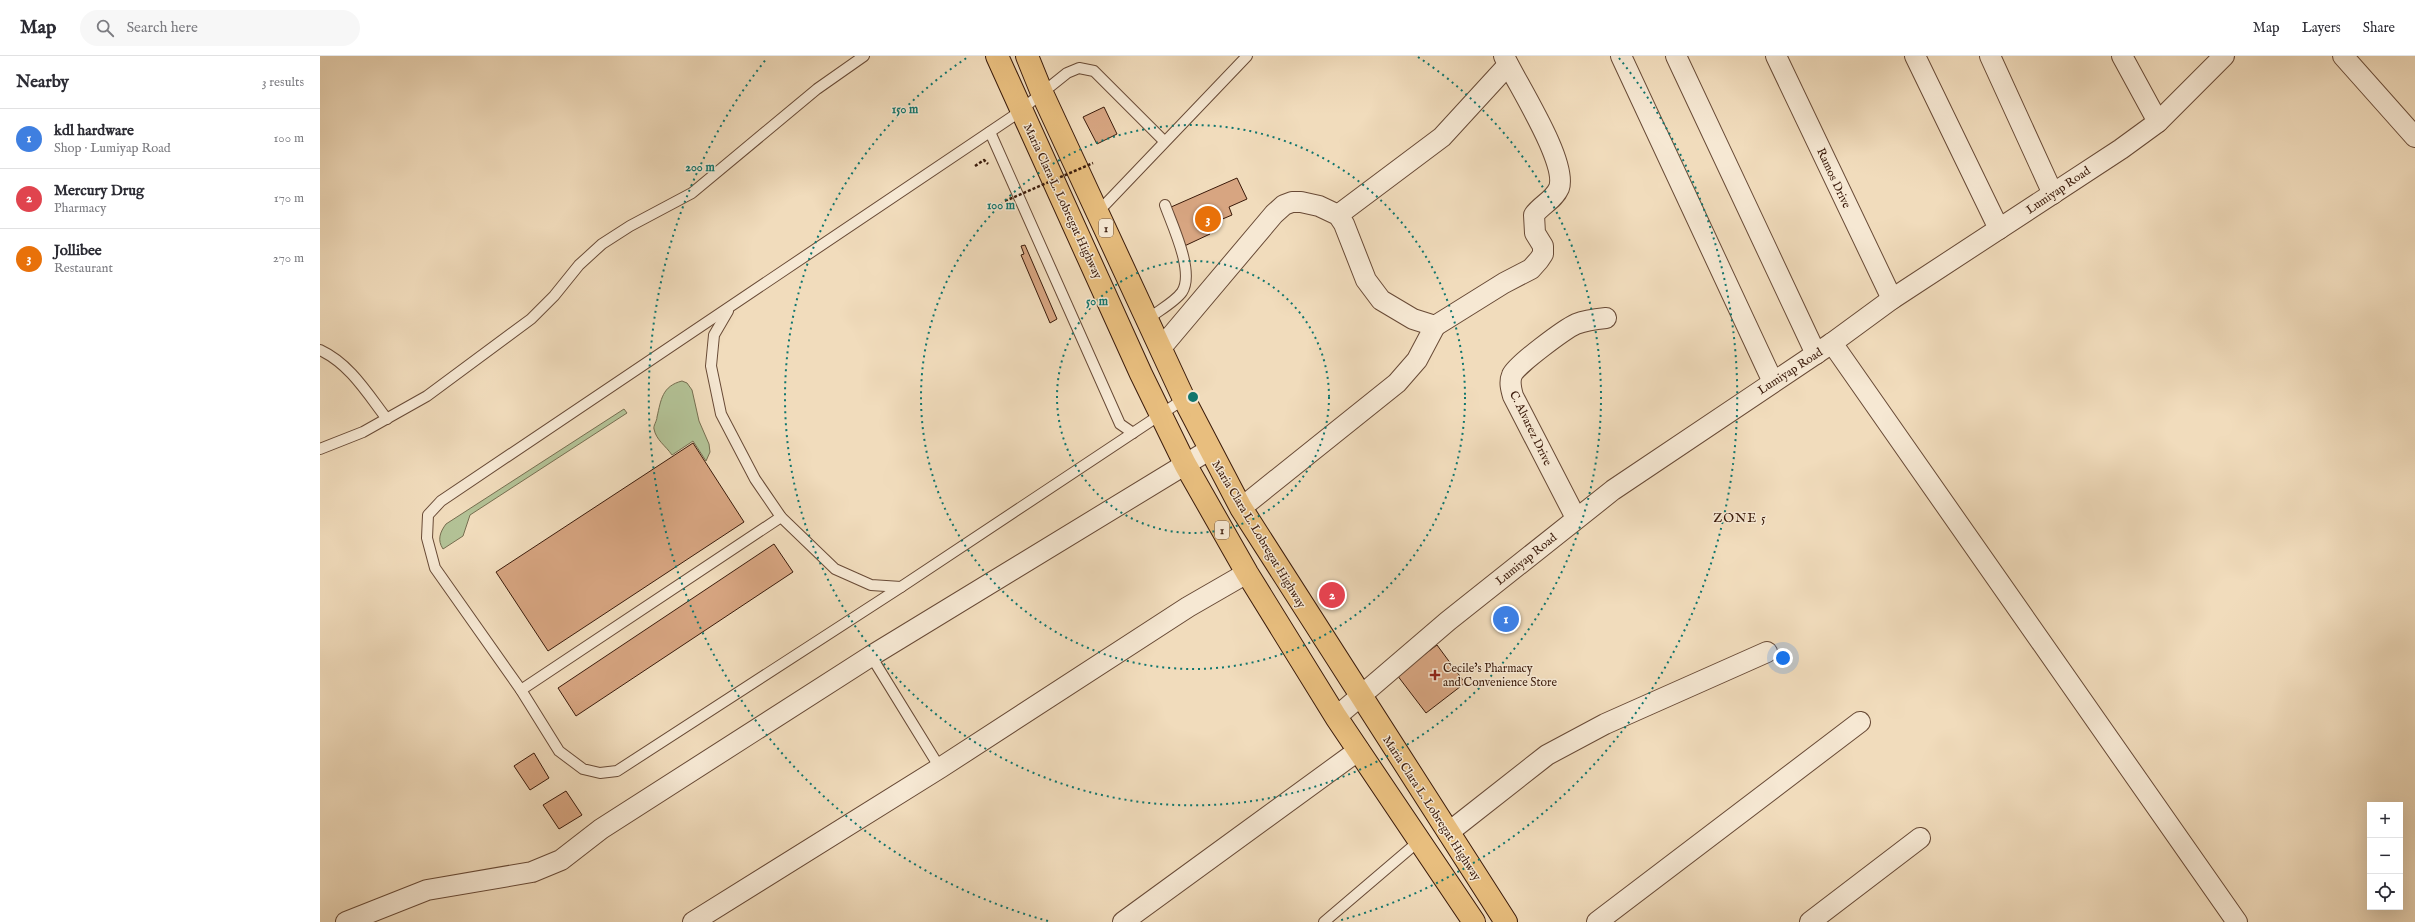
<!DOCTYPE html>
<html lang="en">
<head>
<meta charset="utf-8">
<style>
	body { margin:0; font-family:"IM FELL English",serif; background:#f7f7f7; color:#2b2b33 }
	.controls { position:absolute; right:12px; bottom:12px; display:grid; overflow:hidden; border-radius:0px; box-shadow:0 4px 16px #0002 }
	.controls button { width:36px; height:36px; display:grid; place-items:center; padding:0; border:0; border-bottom:1px solid #e1e1e2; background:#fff; color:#2b2b33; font:20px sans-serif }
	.you { position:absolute; left:1463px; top:602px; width:14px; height:14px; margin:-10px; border:3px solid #fff; border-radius:50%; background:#1a73e8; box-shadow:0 0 0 6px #1a73e833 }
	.badge { display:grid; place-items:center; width:26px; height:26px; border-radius:50%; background:#8f2418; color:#fff; font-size:13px; font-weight:700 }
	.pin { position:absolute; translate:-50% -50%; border:2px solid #fff; box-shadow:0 1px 4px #0006 }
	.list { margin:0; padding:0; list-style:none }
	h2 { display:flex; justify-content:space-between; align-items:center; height:52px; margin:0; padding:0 16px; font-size:17px }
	h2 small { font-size:13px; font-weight:400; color:#7c7c81 }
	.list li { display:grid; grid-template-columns:26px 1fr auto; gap:12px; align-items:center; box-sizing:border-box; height:60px; padding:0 16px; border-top:1px solid #e1e1e2 }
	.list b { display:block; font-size:15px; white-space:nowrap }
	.list p { margin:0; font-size:13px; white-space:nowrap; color:#7c7c81 }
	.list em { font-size:13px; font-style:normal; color:#7c7c81 }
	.icon { flex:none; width:22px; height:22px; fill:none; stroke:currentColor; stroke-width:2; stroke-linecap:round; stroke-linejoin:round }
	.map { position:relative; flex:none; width:2095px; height:866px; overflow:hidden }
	header { display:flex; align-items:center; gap:24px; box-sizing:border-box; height:56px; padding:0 20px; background:#fff; border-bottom:1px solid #e1e1e2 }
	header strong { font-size:19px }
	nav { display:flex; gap:22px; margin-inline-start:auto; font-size:14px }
	.search { width:280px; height:36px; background:#f7f7f7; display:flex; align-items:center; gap:10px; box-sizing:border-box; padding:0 14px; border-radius:22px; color:#7c7c81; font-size:15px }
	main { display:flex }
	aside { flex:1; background:#fff }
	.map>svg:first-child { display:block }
	.green { fill:#b3c296; stroke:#766e50 }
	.building { fill:#d7a581; stroke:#3a1a0a }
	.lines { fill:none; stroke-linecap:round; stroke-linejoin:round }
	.lane-casing { stroke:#684a36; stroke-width:12 }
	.street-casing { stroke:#684a36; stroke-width:22 }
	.highway-casing { stroke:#3a1a0a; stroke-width:24 }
	.path { stroke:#3a1a0a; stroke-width:2.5; stroke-dasharray:3 2; stroke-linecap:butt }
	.lane { stroke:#f6e8d3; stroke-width:10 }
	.street { stroke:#f6e8d3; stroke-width:20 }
	.highway { stroke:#e8be7e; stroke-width:22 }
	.path-bridge { stroke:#3a1a0a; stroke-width:2.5; stroke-dasharray:3 2; stroke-linecap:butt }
	.ring { fill:none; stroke:#0f766e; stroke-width:2; stroke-dasharray:2 4 }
	.poi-dot { fill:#8f2418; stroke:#f6e8d3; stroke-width:1.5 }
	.labels { text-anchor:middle; stroke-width:3; stroke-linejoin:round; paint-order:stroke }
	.shield { fill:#f6e8d3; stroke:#725846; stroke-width:1 }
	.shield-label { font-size:11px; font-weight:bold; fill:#3a1a0a }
	.street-label { font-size:12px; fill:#3a1a0a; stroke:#f6e8d3 }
	.poi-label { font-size:12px; fill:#3a1a0a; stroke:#f6e8d3; text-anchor:start }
	.neighbourhood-label { font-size:13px; letter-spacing:1px; fill:#3a1a0a; stroke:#f6e8d3 }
	.centre { fill:#0f766e; stroke:#f6e8d3; stroke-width:2 }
	.ring-label { font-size:12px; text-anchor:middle; font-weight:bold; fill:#0f766e; stroke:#f6e8d3; stroke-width:3; stroke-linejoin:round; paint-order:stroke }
</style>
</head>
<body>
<header>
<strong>Map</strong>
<div class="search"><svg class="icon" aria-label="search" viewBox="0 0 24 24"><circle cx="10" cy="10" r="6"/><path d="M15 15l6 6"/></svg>Search here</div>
<nav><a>Map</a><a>Layers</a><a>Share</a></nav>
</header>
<main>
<aside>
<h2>Nearby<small>3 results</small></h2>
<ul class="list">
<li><span class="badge" style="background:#3f7fe0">1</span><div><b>kdl hardware</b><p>Shop · Lumiyap Road</p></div><em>100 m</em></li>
<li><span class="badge" style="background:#e0444e">2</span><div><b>Mercury Drug</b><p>Pharmacy</p></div><em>170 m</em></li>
<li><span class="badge" style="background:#e8710a">3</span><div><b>Jollibee</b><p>Restaurant</p></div><em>270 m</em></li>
</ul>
</aside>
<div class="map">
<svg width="2095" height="866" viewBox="0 0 2095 866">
	<rect width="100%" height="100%" fill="#f1dcbc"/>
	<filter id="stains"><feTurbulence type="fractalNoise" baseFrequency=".005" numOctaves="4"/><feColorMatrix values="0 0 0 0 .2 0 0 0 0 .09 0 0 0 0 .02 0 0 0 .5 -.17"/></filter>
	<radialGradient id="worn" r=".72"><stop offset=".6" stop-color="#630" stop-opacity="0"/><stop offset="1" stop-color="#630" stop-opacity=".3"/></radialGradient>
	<g class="green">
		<path d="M 362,325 L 367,327 L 372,334 L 379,365 L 389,388 L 390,396 L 386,405 L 373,385 L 352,399 C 346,390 336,384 334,373 C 333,370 337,365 337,361 C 341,344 342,330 362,325 Z"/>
		<path d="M 304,353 L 307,357 L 150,459 L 143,480 L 123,493 C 117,484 120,476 126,468 Z"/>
	</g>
	<g class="building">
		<path d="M 784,51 L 797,78 L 777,88 L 763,61 Z"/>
		<path d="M 917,122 L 927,143 L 909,151 L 912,159 L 886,170 L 890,178 L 858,193 L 842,155 Z"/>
		<path d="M 705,189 L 737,263 L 730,267 L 701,199 L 704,198 L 701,190 Z"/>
		<path d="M 373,387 L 424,466 L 228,595 L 176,516 Z"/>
		<path d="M 454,488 L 473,516 L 256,660 L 238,632 Z"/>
		<path d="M 1117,589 L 1145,627 L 1106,657 L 1077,619 Z"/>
		<path d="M 214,697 L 229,722 L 210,734 L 194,710 Z"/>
		<path d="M 246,735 L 262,759 L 239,773 L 223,749 Z"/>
	</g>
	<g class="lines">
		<defs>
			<g id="lane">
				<path d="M 670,76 L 800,368 L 813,377"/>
				<path d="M 844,85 L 774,15 L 759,12 L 747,17 L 692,61 L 121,445 L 108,459 L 107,482 L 115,512 L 201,634 L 239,695 L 263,713 L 280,717 L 297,715 L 581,531 L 864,343"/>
				<path d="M 778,156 L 927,0"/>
				<path d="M 408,255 L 394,279 L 391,310 L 401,358 L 435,423 L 461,461 L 515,513 L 551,529 L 581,531"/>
				<path d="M 828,263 C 838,255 855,246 862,236 C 875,216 852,169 845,149"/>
				<path d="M 0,294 C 30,308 47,337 67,363"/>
				<path d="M 0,393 L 43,376 L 107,340 L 211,263 L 234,240 L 259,209 L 282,188 L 310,170 L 372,137 L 497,33 L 544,0"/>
				<path d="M 551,600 L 620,712"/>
				<path d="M 201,634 L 461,461"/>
				<path d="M 1004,866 L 1099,785"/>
			</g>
			<g id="street">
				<path d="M 1301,0 L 1453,326"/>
				<path d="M 1356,0 L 1496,298"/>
				<path d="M 1456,0 L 1572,243"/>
				<path d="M 1595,0 L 1679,173"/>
				<path d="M 1670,0 L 1733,138"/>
				<path d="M 1802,0 L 1838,66"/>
				<path d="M 2023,0 L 2095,81"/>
				<path d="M 1018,159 L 1122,81 L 1188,9"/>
				<path d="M 1512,287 L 1917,866"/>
				<path d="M 841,292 L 954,158 L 964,149 L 972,146 L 981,146 L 999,150 L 1018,159 L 1024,168 L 1046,224 L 1061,244 L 1093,263 L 1115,270 L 1184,227 L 1211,213 L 1219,204 L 1223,198 L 1223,190 L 1215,177 L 1214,159 C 1221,149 1234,144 1239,132 C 1248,106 1197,28 1184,0"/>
				<path d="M 921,452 L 1077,327 L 1097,304 L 1115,270"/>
				<path d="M 1256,462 L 1193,340 C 1191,333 1189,326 1192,319 C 1196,309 1245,273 1256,268 C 1266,264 1276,263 1286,262"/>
				<path d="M 1016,661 L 1128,565 L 1293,434 L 1512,287 L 1572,243 L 1801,93 L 1838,66 L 1904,0"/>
				<path d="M 1129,776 L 1227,699 L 1285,668 L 1447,596"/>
				<path d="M 26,866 L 107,834 L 212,816 L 241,804 L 281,773 L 551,600 L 889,394"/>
				<path d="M 373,866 L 620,712 L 868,551 L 927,517"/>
				<path d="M 803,866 L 1039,694"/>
				<path d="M 1277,866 L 1540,666"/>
				<path d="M 1490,866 L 1600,782"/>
			</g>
			<g id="highway">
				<path d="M 677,0 L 821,318 L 865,408 L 927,517 L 1016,661 L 1154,866"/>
				<path d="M 707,0 L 722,37 L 864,343 L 921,452 L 1186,866"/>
			</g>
		</defs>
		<use href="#lane" class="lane-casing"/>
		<use href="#street" class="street-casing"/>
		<use href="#highway" class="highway-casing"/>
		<path class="path" d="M 655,110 L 664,104 L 668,108"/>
		<use href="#lane" class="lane"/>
		<use href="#street" class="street"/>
		<use href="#highway" class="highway"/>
		<path class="path-bridge" d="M 685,145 L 773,107"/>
	</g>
	<g class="ring">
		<circle cx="873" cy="341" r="136"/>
		<circle cx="873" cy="341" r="272"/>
		<path d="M1098 1A408 408 0 1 1 648 1"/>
		<path d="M728 865A544 544 0 0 1 447 2M1299 2A544 544 0 0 1 1018 865"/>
	</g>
	<path class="poi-dot" d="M1113 613h4v4h4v4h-4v4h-4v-4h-4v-4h4z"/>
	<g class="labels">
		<g class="shield">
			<rect x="779" y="163" width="14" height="18" rx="3"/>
			<rect x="895" y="465" width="14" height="18" rx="3"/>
		</g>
		<g class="shield-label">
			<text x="786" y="176">1</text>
			<text x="902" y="478">1</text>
		</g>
		<g class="street-label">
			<text transform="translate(1514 122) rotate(65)" y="4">Ramos Drive</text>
			<text transform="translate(1738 134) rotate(-34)" y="4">Lumiyap Road</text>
			<text transform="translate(743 145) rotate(65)" y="4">Maria Clara L. Lobregat Highway</text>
			<text transform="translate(1470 315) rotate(-33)" y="4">Lumiyap Road</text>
			<text transform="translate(1211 372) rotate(64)" y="4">C. Alvarez Drive</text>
			<text transform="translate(939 478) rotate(59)" y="4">Maria Clara L. Lobregat Highway</text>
			<text transform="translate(1206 503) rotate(-39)" y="4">Lumiyap Road</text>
			<text transform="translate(1112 752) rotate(57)" y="4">Maria Clara L. Lobregat Highway</text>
		</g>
		<g class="poi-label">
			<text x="1123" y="616">Cecile's Pharmacy<tspan x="1123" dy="14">and Convenience Store</tspan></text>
		</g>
		<g class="neighbourhood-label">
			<text x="1420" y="466">ZONE 5</text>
		</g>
	</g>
	<circle cx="873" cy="341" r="6" class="centre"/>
	<g class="ring-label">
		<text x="585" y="57">150 m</text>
		<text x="380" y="115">200 m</text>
		<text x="681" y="153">100 m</text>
		<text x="777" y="249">50 m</text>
	</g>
	<rect width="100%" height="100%" filter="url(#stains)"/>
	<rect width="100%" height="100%" fill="url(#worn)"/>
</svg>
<div class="controls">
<button>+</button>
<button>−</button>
<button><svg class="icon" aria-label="locate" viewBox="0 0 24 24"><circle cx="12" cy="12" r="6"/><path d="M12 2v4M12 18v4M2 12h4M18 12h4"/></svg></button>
</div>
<div class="you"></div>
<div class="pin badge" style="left:1186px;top:563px;background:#3f7fe0">1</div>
<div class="pin badge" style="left:1012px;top:539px;background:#e0444e">2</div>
<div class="pin badge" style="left:888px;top:163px;background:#e8710a">3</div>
</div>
</main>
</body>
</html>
